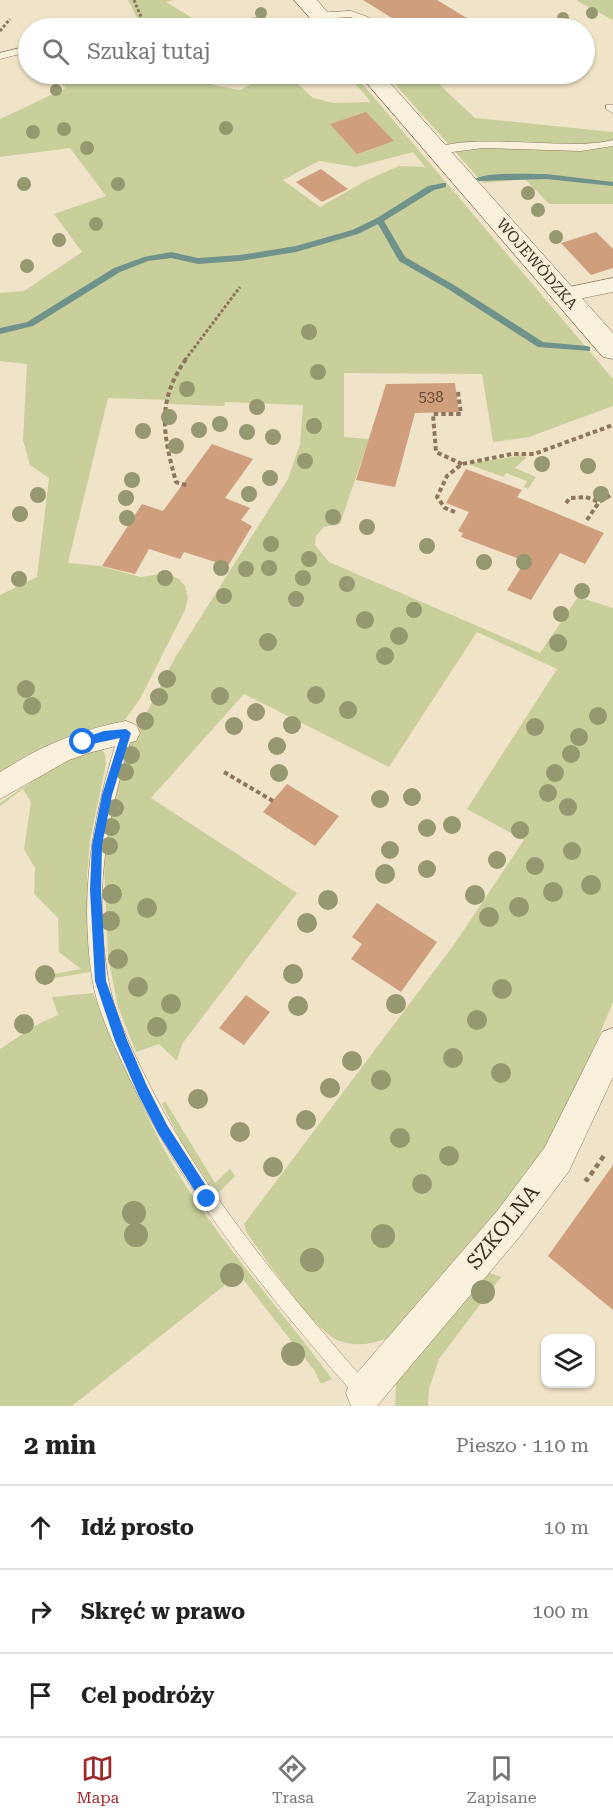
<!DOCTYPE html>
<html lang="pl">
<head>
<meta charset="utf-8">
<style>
	body { margin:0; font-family:"Roboto Serif",serif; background:#f6f6f6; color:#222 }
	.controls { position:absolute; right:18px; bottom:18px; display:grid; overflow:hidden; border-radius:12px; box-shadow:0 2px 4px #0004 }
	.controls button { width:54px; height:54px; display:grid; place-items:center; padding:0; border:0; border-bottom:2px solid #e0e0e0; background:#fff; color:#222; font:30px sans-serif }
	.stop { position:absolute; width:18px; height:18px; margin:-14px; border:4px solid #1a73e8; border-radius:50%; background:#fff }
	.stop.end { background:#1a73e8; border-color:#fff; box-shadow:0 2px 6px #0008 }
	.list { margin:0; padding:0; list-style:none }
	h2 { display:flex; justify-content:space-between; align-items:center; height:78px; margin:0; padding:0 24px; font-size:26px }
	h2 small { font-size:20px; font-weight:400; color:#767676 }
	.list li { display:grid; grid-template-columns:39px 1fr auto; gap:18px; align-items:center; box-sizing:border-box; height:84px; padding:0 24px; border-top:2px solid #e0e0e0 }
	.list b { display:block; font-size:22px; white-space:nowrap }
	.list em { font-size:20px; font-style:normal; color:#767676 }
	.icon { flex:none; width:33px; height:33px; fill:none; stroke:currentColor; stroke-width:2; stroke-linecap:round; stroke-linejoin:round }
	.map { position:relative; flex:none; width:613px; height:1406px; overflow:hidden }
	.search { position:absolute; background:#fff; box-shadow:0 2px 4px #0004; left:18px; right:18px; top:18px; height:66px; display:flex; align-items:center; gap:15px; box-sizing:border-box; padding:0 21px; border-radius:33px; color:#767676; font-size:22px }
	.sheet { height:330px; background:#fff }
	nav { display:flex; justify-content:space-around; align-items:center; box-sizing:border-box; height:84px; border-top:2px solid #e0e0e0; background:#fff; font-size:16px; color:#767676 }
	nav a { display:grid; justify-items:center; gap:3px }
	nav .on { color:#9e2a2b }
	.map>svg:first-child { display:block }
	.green { fill:#c9cf9b; fill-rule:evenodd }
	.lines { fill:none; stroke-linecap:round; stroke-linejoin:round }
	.stream { fill:#6f938a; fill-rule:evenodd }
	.building { fill:#cf9f7d }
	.lane-casing { stroke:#8d765c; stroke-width:1 }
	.street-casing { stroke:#8d765c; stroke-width:1 }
	.secondary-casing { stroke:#6f573f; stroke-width:1 }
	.path-far2 { stroke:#8d765c; stroke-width:3; stroke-dasharray:3 2; stroke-linecap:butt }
	.path-far1 { stroke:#8d765c; stroke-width:4; stroke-dasharray:4.5 3; stroke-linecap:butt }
	.path { stroke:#8d765c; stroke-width:4.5; stroke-dasharray:5 4; stroke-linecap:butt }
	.lane { fill:#faf1dc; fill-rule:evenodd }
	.street { fill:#faf1dc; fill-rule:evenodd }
	.secondary { fill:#faf1dc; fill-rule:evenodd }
	.tree { fill:#96986f }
	.route { fill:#1a73e8 }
	.labels { text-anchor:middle; stroke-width:4.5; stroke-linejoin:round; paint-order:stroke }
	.far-street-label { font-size:15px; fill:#3d2e20; stroke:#f7eed8 }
	.number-label { font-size:15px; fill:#624a37 }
	.near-street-label { font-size:21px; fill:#3d2e20; stroke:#f7eed8 }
</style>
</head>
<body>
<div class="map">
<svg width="613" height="1406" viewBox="0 0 613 1406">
	<rect width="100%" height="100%" fill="#f0e4c8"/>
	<g class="green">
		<path d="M 128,0 L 174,0 L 166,2 L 204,25 L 205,28 L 142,28 Z"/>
		<path d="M 577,0 L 613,0 L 613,20 L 579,2 Z"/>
		<path d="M 49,74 L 207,74 L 213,85 L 240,90 L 256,82 L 280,77 L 294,80 L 313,98 L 333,103 L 371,102 L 347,74 L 354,74 L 613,379 L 613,406 L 529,437 L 493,442 L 482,374 L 344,373 L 344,437 L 369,439 L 340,524 L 324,527 L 316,536 L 315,545 L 329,562 L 540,653 L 578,597 L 613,608 L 613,1002 L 580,1082 L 551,1144 L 500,1211 L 392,1336 C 375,1344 355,1348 337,1340 C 310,1326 266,1259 247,1233 L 244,1224 L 453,946 L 524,840 L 467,809 L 557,669 L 477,632 L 389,767 L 244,694 L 151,798 L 297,893 L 182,1044 L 177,1061 L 159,1044 L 136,1052 L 118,1007 L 108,956 L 104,863 L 116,793 L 128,749 L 176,656 L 288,479 L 300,444 L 303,405 L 225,402 L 224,406 L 169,404 L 168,400 L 108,398 L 68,563 L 100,566 L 141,577 L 166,573 L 179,579 L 185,586 L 188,598 L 185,610 L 140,699 L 124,721 L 65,738 L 42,749 L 0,776 L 0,595 L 37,577 L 49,478 L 30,465 L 23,440 L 27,364 L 0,361 L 0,293 L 24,291 L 82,252 L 54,214 L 106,196 L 70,148 L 0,157 L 0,119 L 66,88 ZM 413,152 L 425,167 L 399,166 L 367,180 L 320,207 L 283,180 L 319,161 L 356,167 Z"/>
		<path d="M 386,74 L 428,74 L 475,118 L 613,132 L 613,204 L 549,204 L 525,179 L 483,183 Z"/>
		<path d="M 523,455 L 526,458 L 515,468 L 536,477 L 528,489 L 524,487 L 527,481 L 506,473 L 503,477 L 468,464 Z"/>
		<path d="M 101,749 L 105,754 L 106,764 L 90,840 L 87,877 L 90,972 L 49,979 L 48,975 L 81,969 L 59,952 L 58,918 L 34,894 L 35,868 L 24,849 L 31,802 L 23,789 L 0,806 L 0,803 L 67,758 Z"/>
		<path d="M 93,993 C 122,1054 143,1117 179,1175 C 224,1247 282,1311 332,1379 L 321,1384 L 314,1370 L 239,1274 L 72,1406 L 0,1406 L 0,1049 L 36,1025 L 58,1015 L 52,997 Z"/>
		<path d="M 165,1101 L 215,1183 L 230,1169 L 235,1176 L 219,1192 L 214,1191 L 183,1145 L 162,1104 Z"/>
		<path d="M 487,1272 L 501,1277 L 439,1359 L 429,1389 L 428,1406 L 395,1406 L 396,1383 Z"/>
	</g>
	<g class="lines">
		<g class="stream">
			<path d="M 546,174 L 613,182 L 613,186 L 546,179 L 479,181 L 475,179 C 487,172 531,174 546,174 Z"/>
			<path d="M 443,183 L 446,183 L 446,187 L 434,190 L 384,221 L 405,257 L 454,285 L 543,342 L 587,346 L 590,347 L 590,351 L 538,347 L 448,289 L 399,261 L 378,224 L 358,234 L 296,252 L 240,261 L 198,264 L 171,258 L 148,261 L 120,272 L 33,326 L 0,334 L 0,328 L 27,322 L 114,268 L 144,257 L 171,252 L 198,258 L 240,255 L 296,246 L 352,230 L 377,218 L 428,186 Z"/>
		</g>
	</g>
	<g class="building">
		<path d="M 363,0 L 437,0 L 483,28 L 408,28 Z"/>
		<path d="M 258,17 L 266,28 L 211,28 L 209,23 Z"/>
		<path d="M 210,74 L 263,74 L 214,82 Z"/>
		<path d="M 366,112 L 394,141 L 357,154 L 330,124 Z"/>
		<path d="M 321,169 L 348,189 L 322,202 L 296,182 Z"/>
		<path d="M 596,232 L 613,249 L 613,268 L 591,275 L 561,243 Z"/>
		<path d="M 455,383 L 459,412 L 415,413 L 395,487 L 356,480 L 386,384 Z"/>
		<path d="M 212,444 L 253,459 L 225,498 L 250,508 L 241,520 L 252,526 L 228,566 L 184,552 L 180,559 L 149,549 L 135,574 L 102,566 L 142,504 L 163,511 Z"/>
		<path d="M 466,469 L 522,490 L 517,497 L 604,533 L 585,564 L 560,553 L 531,600 L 507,590 L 525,561 L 461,537 L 463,533 L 458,531 L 469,512 L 446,503 Z"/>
		<path d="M 287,784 L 339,816 L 315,846 L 263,812 Z"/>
		<path d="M 377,903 L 437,942 L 401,992 L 351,959 L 362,944 L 352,937 Z"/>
		<path d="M 246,995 L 270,1012 L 244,1045 L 219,1028 Z"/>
		<path d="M 613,1165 L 613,1310 L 548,1256 Z"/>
	</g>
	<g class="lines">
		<defs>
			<g id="lane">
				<path d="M 351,11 L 368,17 L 384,28 L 375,28 L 351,17 L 319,19 L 315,16 L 329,12 Z"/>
				<path d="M 28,46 L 28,52 L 0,59 L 0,53 Z"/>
				<path d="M 606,105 L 613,105 L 613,113 L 606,109 Z"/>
				<path d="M 613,140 L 613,146 L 581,151 L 483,148 L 437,154 L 432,151 C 461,130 569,152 613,140 Z"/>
				<path d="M 126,727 L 131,729 L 133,733 C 107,817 93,890 108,978 C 113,1011 129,1043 143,1072 C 200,1190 285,1289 370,1387 L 373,1393 L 370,1399 L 364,1402 L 358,1399 C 270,1298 186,1197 128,1075 C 114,1045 97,1011 92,978 C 79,889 93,817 119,733 L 121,729 Z"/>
			</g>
			<g id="street">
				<path d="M 613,278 L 613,292 L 563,302 L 555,300 L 552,295 L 555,290 Z"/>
				<path d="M 126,721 L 136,725 L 140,733 L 136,741 L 92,752 L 69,760 L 0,799 L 0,772 L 5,769 C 43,745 82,729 126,721 Z"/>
				<path d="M 613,1028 L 613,1077 L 569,1171 L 521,1235 L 377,1406 L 351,1406 L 346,1393 L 351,1380 L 497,1211 L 545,1147 L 602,1032 Z"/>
			</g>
			<g id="secondary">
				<path d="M 294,0 L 317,0 L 341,28 L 319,28 Z"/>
				<path d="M 359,74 L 382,74 L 613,333 L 613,359 L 603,357 Z"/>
			</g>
		</defs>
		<use href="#lane" class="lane-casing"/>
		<use href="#street" class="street-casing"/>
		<use href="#secondary" class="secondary-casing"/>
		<g class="path-far2">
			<path d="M 134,0 L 144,24"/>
			<path d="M 0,31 L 10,19"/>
			<path d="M 185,360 L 240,287"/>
		</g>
		<g class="path-far1">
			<path d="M 186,359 C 156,402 163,434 176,482 L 188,486"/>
			<path d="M 458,392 L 461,414 L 433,414 L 436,452 L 462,464"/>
			<path d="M 566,503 L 570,498 L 586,497 L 599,502"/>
			<path d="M 455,512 L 445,508 L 437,497 L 447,476 L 462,464 L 512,454 L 534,454 L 613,425"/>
			<path d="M 587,520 L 599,502 L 613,494"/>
			<path d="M 224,772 L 273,801"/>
		</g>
		<path class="path" d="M 585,1178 L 587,1180 L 605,1154"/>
		<use href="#lane" class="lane"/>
		<use href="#street" class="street"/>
		<use href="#secondary" class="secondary"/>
	</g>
	<g class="tree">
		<circle cx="261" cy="13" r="6"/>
		<circle cx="592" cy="13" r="6"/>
		<circle cx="563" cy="18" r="6"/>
		<circle cx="56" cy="90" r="6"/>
		<circle cx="226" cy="128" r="7"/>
		<circle cx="64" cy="129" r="7"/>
		<circle cx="33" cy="132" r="7"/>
		<circle cx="87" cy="148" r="7"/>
		<circle cx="24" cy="184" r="7"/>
		<circle cx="118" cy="184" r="7"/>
		<circle cx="528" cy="193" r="7"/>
		<circle cx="538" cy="210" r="7"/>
		<circle cx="96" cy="224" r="7"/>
		<circle cx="556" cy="237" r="7"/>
		<circle cx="59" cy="240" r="7"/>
		<circle cx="27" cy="266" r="7"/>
		<circle cx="309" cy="332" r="8"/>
		<circle cx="318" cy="372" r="8"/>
		<circle cx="187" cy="389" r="8"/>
		<circle cx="257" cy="407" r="8"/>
		<circle cx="169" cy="417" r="8"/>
		<circle cx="220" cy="424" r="8"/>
		<circle cx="314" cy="426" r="8"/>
		<circle cx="199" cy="430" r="8"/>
		<circle cx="143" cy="431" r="8"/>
		<circle cx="247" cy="432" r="8"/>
		<circle cx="273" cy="437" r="8"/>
		<circle cx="176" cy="446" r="8"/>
		<circle cx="305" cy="461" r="8"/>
		<circle cx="542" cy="464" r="8"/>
		<circle cx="588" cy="466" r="8"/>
		<circle cx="270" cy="478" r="8"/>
		<circle cx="132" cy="480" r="8"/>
		<circle cx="249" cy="494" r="8"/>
		<circle cx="601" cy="494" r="8"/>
		<circle cx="38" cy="495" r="8"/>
		<circle cx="126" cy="498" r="8"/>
		<circle cx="20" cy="514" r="8"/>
		<circle cx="333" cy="517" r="8"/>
		<circle cx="127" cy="518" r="8"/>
		<circle cx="367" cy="527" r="8"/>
		<circle cx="271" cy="544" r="8"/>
		<circle cx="427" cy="546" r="8"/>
		<circle cx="309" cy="559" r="8"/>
		<circle cx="484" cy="562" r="8"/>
		<circle cx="524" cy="562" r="8"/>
		<circle cx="221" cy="568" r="8"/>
		<circle cx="269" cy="568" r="8"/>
		<circle cx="246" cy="569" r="8"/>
		<circle cx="165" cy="578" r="8"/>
		<circle cx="303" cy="578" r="8"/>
		<circle cx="19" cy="579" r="8"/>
		<circle cx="347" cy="584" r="8"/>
		<circle cx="582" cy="591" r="8"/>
		<circle cx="224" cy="596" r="8"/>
		<circle cx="296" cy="599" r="8"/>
		<circle cx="414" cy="610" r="8"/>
		<circle cx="561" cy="614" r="8"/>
		<circle cx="365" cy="620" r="9"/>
		<circle cx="399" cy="636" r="9"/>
		<circle cx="268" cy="642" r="9"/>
		<circle cx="558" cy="643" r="9"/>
		<circle cx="385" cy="656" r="9"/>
		<circle cx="167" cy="679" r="9"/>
		<circle cx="26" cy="689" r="9"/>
		<circle cx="316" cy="695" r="9"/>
		<circle cx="220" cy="696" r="9"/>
		<circle cx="159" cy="697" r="9"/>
		<circle cx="32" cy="706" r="9"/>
		<circle cx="348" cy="710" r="9"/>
		<circle cx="256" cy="712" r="9"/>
		<circle cx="598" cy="716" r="9"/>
		<circle cx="145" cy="721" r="9"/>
		<circle cx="292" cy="725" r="9"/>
		<circle cx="234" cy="726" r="9"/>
		<circle cx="535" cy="727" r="9"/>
		<circle cx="579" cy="737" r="9"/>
		<circle cx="277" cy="746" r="9"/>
		<circle cx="571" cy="754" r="9"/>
		<circle cx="131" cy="755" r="9"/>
		<circle cx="125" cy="772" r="9"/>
		<circle cx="279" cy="773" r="9"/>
		<circle cx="555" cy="773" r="9"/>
		<circle cx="548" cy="793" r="9"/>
		<circle cx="412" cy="797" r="9"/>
		<circle cx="380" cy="799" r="9"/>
		<circle cx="568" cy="807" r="9"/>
		<circle cx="115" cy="808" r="9"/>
		<circle cx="452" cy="825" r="9"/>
		<circle cx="111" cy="827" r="9"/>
		<circle cx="427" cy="828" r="9"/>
		<circle cx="520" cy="830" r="9"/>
		<circle cx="109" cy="846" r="9"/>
		<circle cx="390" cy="850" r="9"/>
		<circle cx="572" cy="851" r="9"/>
		<circle cx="497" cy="860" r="9"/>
		<circle cx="535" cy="866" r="9"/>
		<circle cx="427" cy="869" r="9"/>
		<circle cx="385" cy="874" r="10"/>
		<circle cx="591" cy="885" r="10"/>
		<circle cx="553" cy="892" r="10"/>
		<circle cx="112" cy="894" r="10"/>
		<circle cx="475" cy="895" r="10"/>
		<circle cx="328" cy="900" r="10"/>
		<circle cx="519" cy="907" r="10"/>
		<circle cx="147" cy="908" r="10"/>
		<circle cx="489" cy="917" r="10"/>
		<circle cx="110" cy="921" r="10"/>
		<circle cx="307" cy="923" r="10"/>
		<circle cx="118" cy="959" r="10"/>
		<circle cx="293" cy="974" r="10"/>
		<circle cx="45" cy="975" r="10"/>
		<circle cx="138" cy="987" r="10"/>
		<circle cx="502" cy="989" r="10"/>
		<circle cx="171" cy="1004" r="10"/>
		<circle cx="396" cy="1004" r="10"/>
		<circle cx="298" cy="1006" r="10"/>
		<circle cx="477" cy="1020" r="10"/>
		<circle cx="24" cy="1024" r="10"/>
		<circle cx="157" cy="1027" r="10"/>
		<circle cx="453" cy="1058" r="10"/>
		<circle cx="352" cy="1061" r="10"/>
		<circle cx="501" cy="1073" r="10"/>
		<circle cx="381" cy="1080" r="10"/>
		<circle cx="330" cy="1088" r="10"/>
		<circle cx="198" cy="1099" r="10"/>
		<circle cx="306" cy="1120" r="10"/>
		<circle cx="240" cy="1132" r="10"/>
		<circle cx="400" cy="1138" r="10"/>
		<circle cx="449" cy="1156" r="10"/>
		<circle cx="273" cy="1167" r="10"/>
		<circle cx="422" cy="1184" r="10"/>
		<circle cx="134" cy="1213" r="12"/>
		<circle cx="136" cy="1235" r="12"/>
		<circle cx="383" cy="1236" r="12"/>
		<circle cx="312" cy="1260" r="12"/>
		<circle cx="232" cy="1275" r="12"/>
		<circle cx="483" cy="1292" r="12"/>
		<circle cx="293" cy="1354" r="12"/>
	</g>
	<path class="route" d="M 126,729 L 131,733 L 112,795 L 102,845 L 101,890 L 106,981 L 127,1040 L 147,1086 L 167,1125 L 212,1195 L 214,1199 L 207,1205 L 203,1204 L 158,1133 L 138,1094 L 115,1041 L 95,981 L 90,890 L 92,845 L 102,795 L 120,738 L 83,746 L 78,742 L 80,739 L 104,731 Z"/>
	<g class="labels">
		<g class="far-street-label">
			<text transform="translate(537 264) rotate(49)" y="5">WOJEWÓDZKA</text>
		</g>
		<g class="number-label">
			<text x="431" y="402">538</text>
		</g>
		<g class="near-street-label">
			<text transform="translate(503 1227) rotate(-51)" y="7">SZKOLNA</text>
		</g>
	</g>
</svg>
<div class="controls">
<button><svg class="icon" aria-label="layers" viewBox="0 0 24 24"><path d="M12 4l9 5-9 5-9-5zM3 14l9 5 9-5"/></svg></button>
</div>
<div class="stop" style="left:83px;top:742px"></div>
<div class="stop end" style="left:207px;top:1199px"></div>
<div class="search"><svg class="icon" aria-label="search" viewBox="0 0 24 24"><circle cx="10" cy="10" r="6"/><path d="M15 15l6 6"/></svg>Szukaj tutaj</div>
</div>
<section class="sheet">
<h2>2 min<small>Pieszo · 110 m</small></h2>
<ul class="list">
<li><svg class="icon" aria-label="ahead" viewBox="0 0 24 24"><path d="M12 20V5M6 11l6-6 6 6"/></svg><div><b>Idź prosto</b></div><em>10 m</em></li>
<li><svg class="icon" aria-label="right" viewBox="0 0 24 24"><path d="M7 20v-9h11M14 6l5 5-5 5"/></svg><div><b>Skręć w prawo</b></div><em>100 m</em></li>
<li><svg class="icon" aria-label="arrive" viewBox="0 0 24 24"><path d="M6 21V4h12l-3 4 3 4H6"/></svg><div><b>Cel podróży</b></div></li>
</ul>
</section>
<nav>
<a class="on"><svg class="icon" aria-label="map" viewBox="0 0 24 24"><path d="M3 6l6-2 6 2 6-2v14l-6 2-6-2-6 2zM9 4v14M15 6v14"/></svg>Mapa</a>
<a><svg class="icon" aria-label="directions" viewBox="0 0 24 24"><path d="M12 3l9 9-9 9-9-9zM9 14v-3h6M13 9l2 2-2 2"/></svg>Trasa</a>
<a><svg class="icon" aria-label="saved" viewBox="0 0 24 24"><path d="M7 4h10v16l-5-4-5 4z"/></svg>Zapisane</a>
</nav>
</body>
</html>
